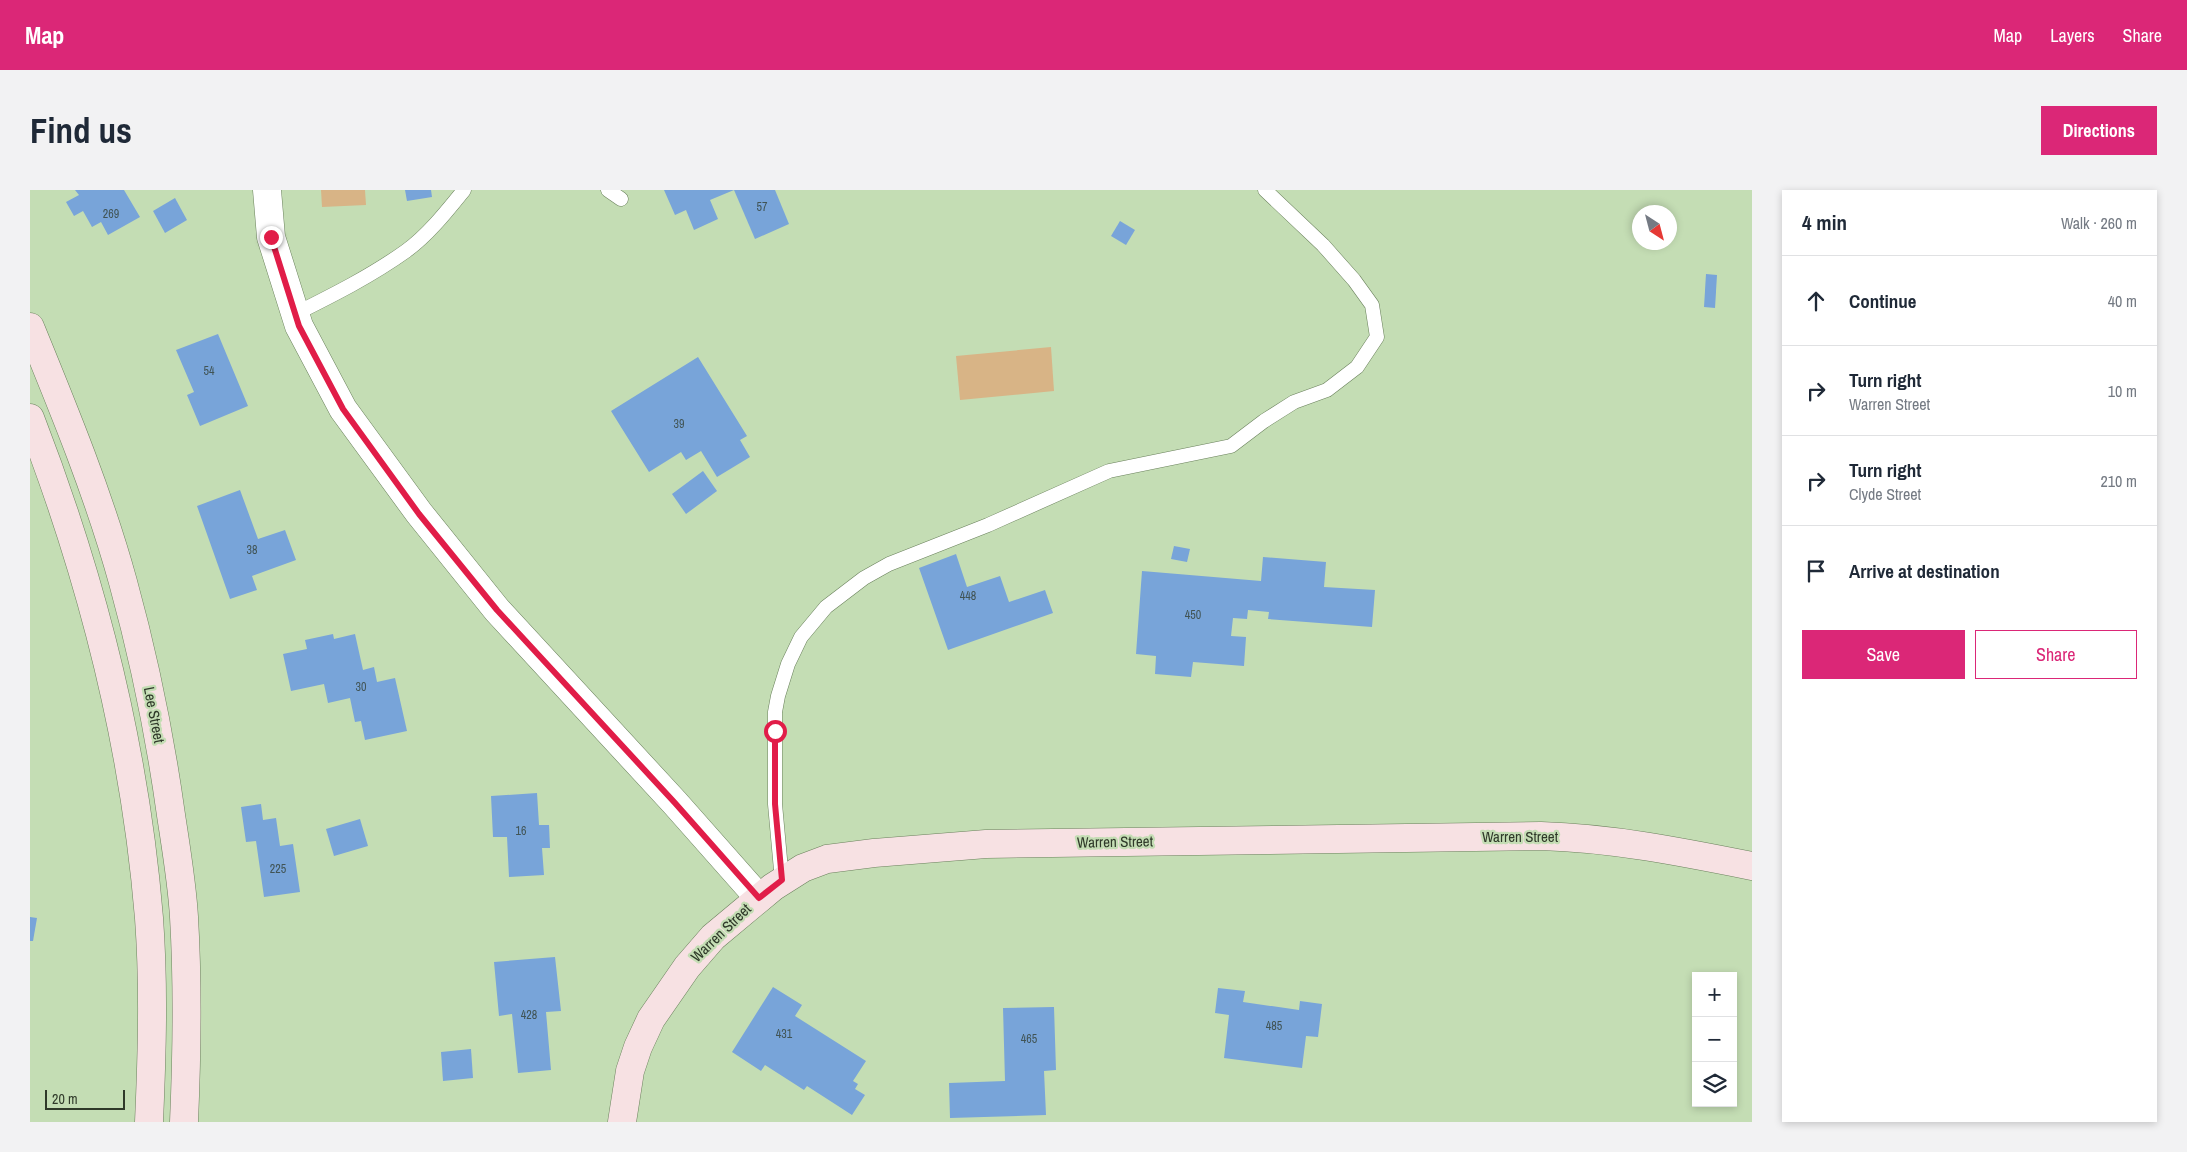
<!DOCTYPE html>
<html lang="en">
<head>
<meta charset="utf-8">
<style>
	body { margin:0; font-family:"Archivo Narrow",sans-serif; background:#f2f2f3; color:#1f2937 }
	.controls { position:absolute; right:15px; bottom:15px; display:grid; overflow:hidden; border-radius:0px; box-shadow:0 2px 8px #0003 }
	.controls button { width:45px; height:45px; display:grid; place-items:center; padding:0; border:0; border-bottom:1px solid #e0e1e3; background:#fff; color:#1f2937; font:25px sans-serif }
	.compass { position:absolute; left:1602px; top:15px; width:45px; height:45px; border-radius:50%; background:#fff; box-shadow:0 2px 8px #0003; rotate:144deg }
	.scale { position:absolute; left:15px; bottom:12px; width:80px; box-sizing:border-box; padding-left:5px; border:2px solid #2f3929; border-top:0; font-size:14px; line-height:18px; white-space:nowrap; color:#2f3929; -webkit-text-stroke:4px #c4ddb4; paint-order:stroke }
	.stop { position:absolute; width:15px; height:15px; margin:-11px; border:4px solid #e11d48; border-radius:50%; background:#fff }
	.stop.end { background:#e11d48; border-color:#fff; box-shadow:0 1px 5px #0008 }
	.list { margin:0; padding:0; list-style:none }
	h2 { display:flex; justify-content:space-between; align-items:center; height:65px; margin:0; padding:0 20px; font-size:21px }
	h2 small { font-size:16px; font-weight:400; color:#747a83 }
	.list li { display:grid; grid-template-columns:32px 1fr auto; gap:15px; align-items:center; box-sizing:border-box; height:90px; padding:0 20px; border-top:1px solid #e0e1e3 }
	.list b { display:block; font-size:19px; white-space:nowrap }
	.list p { margin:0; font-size:16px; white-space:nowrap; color:#747a83 }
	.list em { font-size:16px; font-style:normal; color:#747a83 }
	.actions { display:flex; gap:10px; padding:15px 20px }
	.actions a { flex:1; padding:11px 0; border:1px solid #db2777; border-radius:0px; text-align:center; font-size:18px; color:#db2777 }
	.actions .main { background:#db2777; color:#fff }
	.icon { flex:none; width:28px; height:28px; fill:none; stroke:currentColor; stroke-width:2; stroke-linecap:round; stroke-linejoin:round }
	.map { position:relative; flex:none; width:1722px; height:932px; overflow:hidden; border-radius:0px }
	header { display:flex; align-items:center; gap:30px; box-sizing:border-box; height:70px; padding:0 25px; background:#db2777; color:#fff }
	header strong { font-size:24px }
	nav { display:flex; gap:28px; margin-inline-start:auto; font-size:18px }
	.intro { display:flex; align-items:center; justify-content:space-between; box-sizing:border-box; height:120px; padding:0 30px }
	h1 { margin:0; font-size:35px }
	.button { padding:12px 22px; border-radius:0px; background:#db2777; color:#fff; font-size:18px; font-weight:700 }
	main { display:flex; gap:30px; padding:0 30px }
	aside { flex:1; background:#fff; border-radius:0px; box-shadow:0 2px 8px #0003 }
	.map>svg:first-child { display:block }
	.green { fill:#d8b486 }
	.building { fill:#78a4d9 }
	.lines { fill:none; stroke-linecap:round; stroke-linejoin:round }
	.lane-casing { stroke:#6a815c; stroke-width:15 }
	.street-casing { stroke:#6a815c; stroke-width:29 }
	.secondary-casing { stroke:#6a815c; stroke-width:29 }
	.lane { stroke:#fff; stroke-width:14 }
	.street { stroke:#fff; stroke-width:28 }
	.secondary { stroke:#f7e1e3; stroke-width:28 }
	.route { stroke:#e11d48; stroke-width:6 }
	.labels { text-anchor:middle; stroke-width:4.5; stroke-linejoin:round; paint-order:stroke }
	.number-label { font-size:12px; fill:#415455 }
	.street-label { font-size:15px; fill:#2f3929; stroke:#c4ddb4 }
</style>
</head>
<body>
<header>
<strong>Map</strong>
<nav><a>Map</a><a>Layers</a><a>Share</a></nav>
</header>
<div class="intro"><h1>Find us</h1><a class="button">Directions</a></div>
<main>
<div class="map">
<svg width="1722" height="932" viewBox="0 0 1722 932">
	<rect width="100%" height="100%" fill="#c4ddb4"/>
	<g class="green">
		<path d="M 291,0 L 335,0 L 336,15 L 292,17 Z"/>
		<path d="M 1021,157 L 1024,201 L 930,210 L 926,166 Z"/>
	</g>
	<g class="building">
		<path d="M 45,0 L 94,0 L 110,27 L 78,45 L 71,32 L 62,37 L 53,21 L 44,26 L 36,12 L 49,5 Z"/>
		<path d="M 375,0 L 401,0 L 402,7 L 377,11 Z"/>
		<path d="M 634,0 L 704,0 L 680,10 L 688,29 L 664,40 L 656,20 L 645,25 Z"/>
		<path d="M 704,0 L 745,0 L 759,34 L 725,49 Z"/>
		<path d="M 145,8 L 157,30 L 135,43 L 123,21 Z"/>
		<path d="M 1090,31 L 1105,40 L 1096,55 L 1081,46 Z"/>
		<path d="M 1676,84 L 1687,85 L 1685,118 L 1674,117 Z"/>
		<path d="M 188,144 L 218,216 L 170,236 L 157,205 L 164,202 L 146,160 Z"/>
		<path d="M 668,167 L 717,246 L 710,250 L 720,267 L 687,287 L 671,261 L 656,270 L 651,262 L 619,282 L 581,221 Z"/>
		<path d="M 673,281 L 687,301 L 656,324 L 642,304 Z"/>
		<path d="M 210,300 L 228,349 L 255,340 L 266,370 L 222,386 L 227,400 L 200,409 L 167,316 Z"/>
		<path d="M 1144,356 L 1160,359 L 1157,372 L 1141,369 Z"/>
		<path d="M 926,364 L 937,397 L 970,386 L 979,412 L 1015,400 L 1023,423 L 918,460 L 889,378 Z"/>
		<path d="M 1233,367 L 1296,372 L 1294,397 L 1345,400 L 1342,437 L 1238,429 L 1239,422 L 1218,420 L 1217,429 L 1203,428 L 1201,446 L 1216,447 L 1214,476 L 1163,472 L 1161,487 L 1125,484 L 1126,466 L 1106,464 L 1112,381 L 1231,391 Z"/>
		<path d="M 303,444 L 304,449 L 325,444 L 333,480 L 344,477 L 347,492 L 365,488 L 377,541 L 335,550 L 331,531 L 325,532 L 320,508 L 298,513 L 294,494 L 261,501 L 253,464 L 277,459 L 275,450 Z"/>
		<path d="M 507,603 L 509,635 L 519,635 L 520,658 L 512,658 L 514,685 L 479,687 L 477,647 L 463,647 L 461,606 Z"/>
		<path d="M 231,614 L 233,630 L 246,628 L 250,656 L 263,654 L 270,702 L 234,707 L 226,651 L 216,652 L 211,617 Z"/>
		<path d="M 330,629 L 338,656 L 304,666 L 296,639 Z"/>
		<path d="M 0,727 L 7,728 L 3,751 L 0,751 Z"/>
		<path d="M 525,767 L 531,821 L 516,822 L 521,880 L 488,883 L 482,824 L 469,826 L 464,772 Z"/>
		<path d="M 743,797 L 772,815 L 765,826 L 836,871 L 823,891 L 828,894 L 825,899 L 835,905 L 822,925 L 777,896 L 774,900 L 735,875 L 731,881 L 702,862 Z"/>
		<path d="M 1188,798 L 1215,801 L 1213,812 L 1269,820 L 1270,811 L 1292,814 L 1288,847 L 1276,846 L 1272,878 L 1194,868 L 1199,825 L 1185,823 Z"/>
		<path d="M 1024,817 L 1026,880 L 1014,881 L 1016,925 L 920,928 L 919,893 L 975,891 L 973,818 Z"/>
		<path d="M 441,859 L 443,888 L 413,891 L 411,862 Z"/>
	</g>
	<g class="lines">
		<defs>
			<g id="lane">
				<path d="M 578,0 L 591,9"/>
				<path d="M 265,124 C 303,105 341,86 376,61 C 398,45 417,21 434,0"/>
				<path d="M 752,691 L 745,614 L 745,522 L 748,506 L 758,474 L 771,447 L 796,417 L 834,388 L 859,374 L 958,335 L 1079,281 L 1201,256 L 1234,231 L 1264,212 L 1297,200 L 1327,177 L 1347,147 L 1342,115 L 1324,90 L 1293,55 L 1235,0"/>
			</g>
			<path id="street" d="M 237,0 L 241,47 L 269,136 L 313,219 L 389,323 L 467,420 L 645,613 L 729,708"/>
			<g id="secondary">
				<path d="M 0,137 C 34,220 69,305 93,392 C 114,468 130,546 141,625 C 146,658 152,693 154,727 C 158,795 157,863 154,932"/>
				<path d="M 0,228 C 62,388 105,557 119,728 C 124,796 122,864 119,932"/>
				<path d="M 592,932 L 600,881 L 608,857 L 621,829 L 657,777 L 683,747 L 743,697 L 773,678 L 797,669 L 844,663 L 956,654 L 1511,646 C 1582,648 1652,662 1722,676"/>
			</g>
		</defs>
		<use href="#lane" class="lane-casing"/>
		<use href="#street" class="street-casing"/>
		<use href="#secondary" class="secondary-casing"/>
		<use href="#lane" class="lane"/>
		<use href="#street" class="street"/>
		<use href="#secondary" class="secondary"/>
	</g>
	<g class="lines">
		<path class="route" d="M 241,47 L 269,136 L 313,219 L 389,324 L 467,420 L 645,613 L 729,708 L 752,690 L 745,614 L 745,541"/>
	</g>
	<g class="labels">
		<g class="number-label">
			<text x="732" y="21">57</text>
			<text x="81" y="28">269</text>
			<text x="179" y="185">54</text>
			<text x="649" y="238">39</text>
			<text x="222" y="364">38</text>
			<text x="938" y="410">448</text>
			<text x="1163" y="429">450</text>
			<text x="331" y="501">30</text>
			<text x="491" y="645">16</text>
			<text x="248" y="683">225</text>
			<text x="499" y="829">428</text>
			<text x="1244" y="840">485</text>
			<text x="754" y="848">431</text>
			<text x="999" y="853">465</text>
		</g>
		<g class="street-label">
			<text transform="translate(124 525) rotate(79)" y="5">Lee Street</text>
			<text x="1490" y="652">Warren Street</text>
			<text transform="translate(1085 652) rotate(-1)" y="5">Warren Street</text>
			<text transform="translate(691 743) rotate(-44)" y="5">Warren Street</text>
		</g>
	</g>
</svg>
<div class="controls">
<button>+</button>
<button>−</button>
<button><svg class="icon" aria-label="layers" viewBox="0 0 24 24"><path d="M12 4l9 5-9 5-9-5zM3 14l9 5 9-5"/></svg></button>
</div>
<svg class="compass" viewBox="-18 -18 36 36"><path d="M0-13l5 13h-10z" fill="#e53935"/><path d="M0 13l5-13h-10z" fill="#747a83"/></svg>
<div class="scale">20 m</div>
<div class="stop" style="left:745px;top:541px"></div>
<div class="stop end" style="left:241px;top:47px"></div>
</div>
<aside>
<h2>4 min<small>Walk · 260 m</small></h2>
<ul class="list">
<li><svg class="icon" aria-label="ahead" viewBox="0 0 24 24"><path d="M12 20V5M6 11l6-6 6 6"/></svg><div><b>Continue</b></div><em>40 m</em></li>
<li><svg class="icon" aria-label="right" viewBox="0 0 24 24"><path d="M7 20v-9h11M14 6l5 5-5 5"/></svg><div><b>Turn right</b><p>Warren Street</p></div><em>10 m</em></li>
<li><svg class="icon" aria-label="right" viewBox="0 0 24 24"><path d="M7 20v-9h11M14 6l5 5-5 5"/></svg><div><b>Turn right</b><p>Clyde Street</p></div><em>210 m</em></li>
<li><svg class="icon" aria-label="arrive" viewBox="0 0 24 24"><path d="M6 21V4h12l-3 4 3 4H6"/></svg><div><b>Arrive at destination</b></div></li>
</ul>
<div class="actions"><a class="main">Save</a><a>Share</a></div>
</aside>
</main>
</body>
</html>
